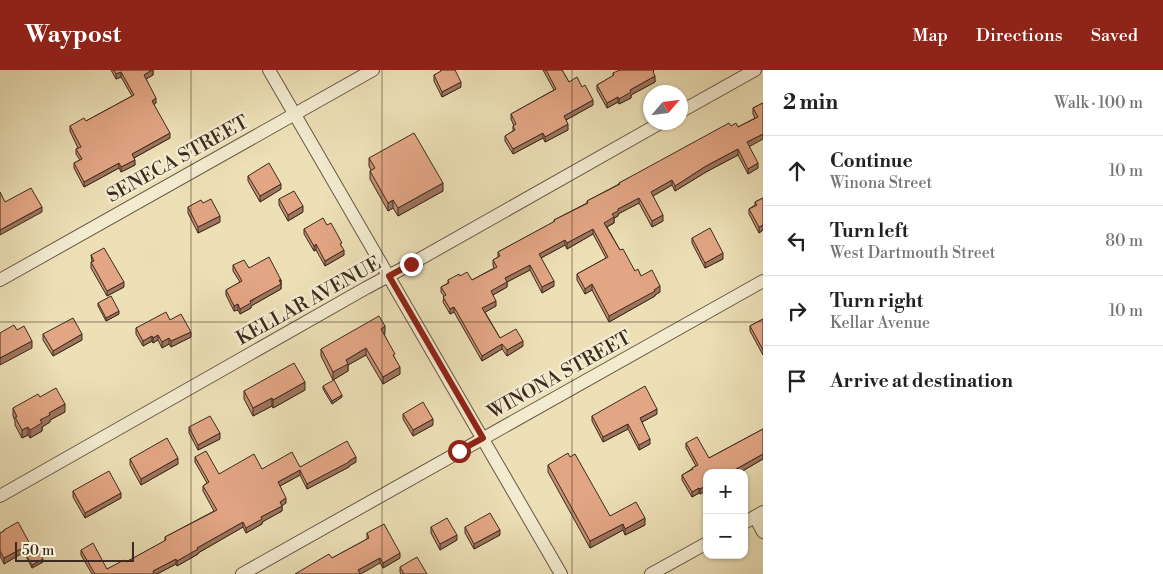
<!DOCTYPE html>
<html lang="en">
<head>
<meta charset="utf-8">
<style>
	body { margin:0; font-family:"Libre Bodoni",serif; background:#f6f6f6; color:#202124 }
	.controls { position:absolute; right:15px; bottom:15px; display:grid; overflow:hidden; border-radius:10px; box-shadow:0 1px 4px #0004 }
	.controls button { width:45px; height:45px; display:grid; place-items:center; padding:0; border:0; border-bottom:1px solid #e0e0e0; background:#fff; color:#202124; font:25px sans-serif }
	.compass { position:absolute; left:643px; top:15px; width:45px; height:45px; border-radius:50%; background:#fff; box-shadow:0 1px 4px #0004; rotate:62deg }
	.scale { position:absolute; left:15px; bottom:12px; width:119px; box-sizing:border-box; padding-left:5px; border:2px solid #3c2b1e; border-top:0; font-size:14px; line-height:18px; white-space:nowrap; color:#3c2b1e; -webkit-text-stroke:4px #f3ebd0; paint-order:stroke }
	.stop { position:absolute; width:15px; height:15px; margin:-11px; border:4px solid #8f2418; border-radius:50%; background:#fff }
	.stop.end { background:#8f2418; border-color:#fff; box-shadow:0 1px 5px #0008 }
	.list { margin:0; padding:0; list-style:none }
	h2 { display:flex; justify-content:space-between; align-items:center; height:65px; margin:0; padding:0 20px; font-size:21px }
	h2 small { font-size:16px; font-weight:400; color:#757577 }
	.list li { display:grid; grid-template-columns:32px 1fr auto; gap:15px; align-items:center; box-sizing:border-box; height:70px; padding:0 20px; border-top:1px solid #e0e0e0 }
	.list b { display:block; font-size:19px; white-space:nowrap }
	.list p { margin:0; font-size:16px; white-space:nowrap; color:#757577 }
	.list em { font-size:16px; font-style:normal; color:#757577 }
	.icon { flex:none; width:28px; height:28px; fill:none; stroke:currentColor; stroke-width:2; stroke-linecap:round; stroke-linejoin:round }
	.map { position:relative; flex:none; width:763px; height:504px; overflow:hidden }
	header { display:flex; align-items:center; gap:30px; box-sizing:border-box; height:70px; padding:0 25px; background:#8f2418; color:#fff }
	header strong { font-size:24px }
	nav { display:flex; gap:28px; margin-inline-start:auto; font-size:18px }
	main { display:flex }
	aside { flex:1; background:#fff }
	.map>svg:first-child { display:block }
	.lines { fill:none; stroke-linecap:round; stroke-linejoin:round }
	.street-casing { stroke:#685844; stroke-width:14 }
	.street { stroke:#f3ebd0; stroke-width:12 }
	.wall { fill:#c38f72; stroke:#3c2b1e }
	.shaded-wall { fill:#9f745d; stroke:#3c2b1e }
	.building { fill:#e3a685; stroke:#3c2b1e }
	.route { stroke:#8f2418; stroke-width:6 }
	.grid { fill:none; stroke:#3c2b1e; stroke-width:1; stroke-opacity:0.55 }
	.labels { text-anchor:middle; stroke-width:5; stroke-linejoin:round; paint-order:stroke }
	.street-label { font-size:19px; fill:#3c2b1e; stroke:#f3ebd0 }
</style>
</head>
<body>
<header>
<strong>Waypost</strong>
<nav><a>Map</a><a>Directions</a><a>Saved</a></nav>
</header>
<main>
<div class="map">
<svg width="763" height="504" viewBox="0 0 763 504">
	<rect width="100%" height="100%" fill="#ede0b7"/>
	<filter id="stains"><feTurbulence type="fractalNoise" baseFrequency=".004" numOctaves="4"/><feColorMatrix values="0 0 0 0 .2 0 0 0 0 .09 0 0 0 0 .02 0 0 0 .5 -.17"/></filter>
	<radialGradient id="worn" r=".72"><stop offset=".6" stop-color="#630" stop-opacity="0"/><stop offset="1" stop-color="#630" stop-opacity=".3"/></radialGradient>
	<g class="lines">
		<defs>
			<g id="street">
				<path d="M 269,0 L 561,504"/>
				<path d="M 680,42 L 755,0"/>
				<path d="M 0,210 L 373,0"/>
				<path d="M 0,426 L 366,218 L 411,194 L 662,52"/>
				<path d="M 755,447 L 763,462"/>
				<path d="M 744,453 L 763,442"/>
				<path d="M 242,504 L 763,211"/>
				<path d="M 651,504 L 707,473"/>
			</g>
		</defs>
		<use href="#street" class="street-casing"/>
		<use href="#street" class="street"/>
	</g>
	<g class="wall">
		<path d="M 111,0 L 153,0 L 153,5 L 146,9 L 156,33 L 154,35 L 170,68 L 134,88 L 135,95 L 121,102 L 119,98 L 84,117 L 74,98 L 74,93 L 80,90 L 76,84 L 76,79 L 78,78 L 70,61 L 70,56 L 86,51 L 132,26 L 121,7 L 116,9 Z"/>
		<path d="M 441,0 L 461,17 L 442,27 L 434,11 L 434,5 L 441,2 Z"/>
		<path d="M 543,0 L 562,0 L 569,12 L 582,17 L 593,35 L 566,50 L 568,60 L 545,72 L 543,68 L 513,84 L 505,71 L 505,66 L 513,61 L 513,56 L 514,56 L 511,49 L 511,44 L 554,20 Z"/>
		<path d="M 613,3 L 654,4 L 655,12 L 631,25 L 631,28 L 619,34 L 618,32 L 607,38 L 597,20 L 597,15 L 613,6 Z"/>
		<path d="M 763,33 L 749,76 L 758,98 L 748,104 L 738,85 L 706,102 L 675,121 L 672,115 L 653,126 L 663,151 L 652,157 L 639,133 L 618,144 L 618,146 L 614,148 L 614,153 L 607,157 L 620,180 L 635,201 L 660,222 L 655,225 L 655,226 L 609,252 L 592,220 L 585,224 L 577,210 L 577,204 L 606,188 L 593,164 L 567,179 L 565,175 L 541,188 L 554,216 L 542,223 L 530,200 L 507,212 L 507,217 L 493,225 L 496,236 L 485,242 L 500,268 L 523,276 L 507,286 L 502,279 L 482,291 L 454,242 L 450,244 L 443,232 L 444,226 L 441,222 L 441,217 L 448,213 L 448,210 L 460,206 L 472,210 L 494,198 L 493,195 L 493,190 L 498,187 L 498,182 L 554,152 L 554,150 L 587,133 L 587,131 L 619,114 L 619,113 L 731,56 L 738,57 L 755,48 L 753,44 L 753,38 Z"/>
		<path d="M 369,88 L 443,121 L 398,146 L 393,138 L 388,141 L 370,109 L 370,101 L 371,100 L 369,96 Z"/>
		<path d="M 248,106 L 281,119 L 260,132 L 248,111 Z"/>
		<path d="M 763,128 L 763,160 L 759,163 L 749,144 L 749,139 L 755,135 L 755,132 Z"/>
		<path d="M 279,129 L 303,142 L 288,151 L 279,135 Z"/>
		<path d="M 203,133 L 220,152 L 198,163 L 188,143 L 188,137 Z"/>
		<path d="M 327,155 L 342,177 L 344,185 L 325,196 L 316,180 L 314,181 L 304,164 L 304,159 Z"/>
		<path d="M 692,168 L 723,189 L 705,198 L 692,173 Z"/>
		<path d="M 91,185 L 124,217 L 107,226 L 91,198 L 91,192 L 92,192 Z"/>
		<path d="M 233,195 L 249,198 L 281,210 L 281,219 L 251,236 L 251,238 L 240,244 L 238,240 L 234,241 L 226,225 L 226,220 L 240,212 L 233,201 Z"/>
		<path d="M 98,233 L 119,244 L 106,251 L 98,236 Z"/>
		<path d="M 763,249 L 763,285 L 750,261 L 750,256 Z"/>
		<path d="M 170,250 L 191,267 L 171,277 L 169,274 L 162,278 L 158,270 L 153,273 L 152,271 L 143,276 L 136,264 L 136,258 Z"/>
		<path d="M 43,264 L 82,270 L 53,286 L 43,270 Z"/>
		<path d="M 384,264 L 395,289 L 400,304 L 383,314 L 366,285 L 348,295 L 348,301 L 333,310 L 321,286 L 321,279 L 385,264 Z"/>
		<path d="M 323,316 L 342,327 L 332,334 L 323,319 Z"/>
		<path d="M 305,320 L 273,338 L 272,336 L 253,346 L 244,329 L 244,321 Z"/>
		<path d="M 40,327 L 65,342 L 50,350 L 50,352 L 42,357 L 42,361 L 30,368 L 28,365 L 22,368 L 15,355 L 15,351 L 13,346 L 13,338 Z"/>
		<path d="M 403,344 L 433,355 L 413,366 L 403,349 Z"/>
		<path d="M 657,344 L 642,352 L 650,374 L 639,380 L 628,359 L 603,372 L 592,351 L 592,346 Z"/>
		<path d="M 189,357 L 220,369 L 198,380 L 189,363 Z"/>
		<path d="M 763,359 L 763,389 L 739,403 L 707,403 L 707,420 L 700,424 L 699,423 L 692,427 L 682,410 L 682,405 L 692,399 L 692,398 L 696,396 L 686,378 L 686,373 L 709,388 Z"/>
		<path d="M 195,387 L 219,404 L 262,399 L 300,397 L 356,392 L 349,396 L 349,397 L 307,419 L 300,405 L 280,416 L 286,433 L 282,435 L 282,441 L 262,452 L 262,454 L 246,463 L 243,457 L 198,483 L 198,484 L 177,496 L 176,494 L 157,504 L 92,504 L 81,485 L 81,480 L 107,499 L 126,492 L 165,471 L 165,467 L 214,441 L 203,421 L 203,416 L 207,413 L 195,392 Z"/>
		<path d="M 130,389 L 178,394 L 141,415 L 130,395 Z"/>
		<path d="M 548,395 L 610,446 L 645,455 L 625,465 L 623,460 L 590,478 L 548,402 Z"/>
		<path d="M 73,421 L 121,428 L 85,448 L 73,427 Z"/>
		<path d="M 431,457 L 457,470 L 440,480 L 431,463 Z"/>
		<path d="M 465,457 L 500,465 L 474,479 L 465,463 Z"/>
		<path d="M 4,460 L 30,477 L 43,492 L 32,498 L 24,482 L 4,494 L 0,486 L 0,463 L 4,461 Z"/>
		<path d="M 367,463 L 400,488 L 383,498 L 380,493 L 332,488 L 367,469 Z"/>
		<path d="M 400,497 L 427,504 L 401,504 L 400,502 Z"/>
	</g>
	<g class="shaded-wall">
		<path d="M 152,0 L 153,0 L 153,5 L 144,10 L 144,5 Z"/>
		<path d="M 121,2 L 121,7 L 116,9 L 116,4 Z"/>
		<path d="M 655,6 L 655,12 L 631,25 L 631,28 L 619,34 L 619,29 L 630,20 Z"/>
		<path d="M 461,12 L 461,17 L 442,27 L 442,22 Z"/>
		<path d="M 618,27 L 618,32 L 607,38 L 607,33 Z"/>
		<path d="M 156,28 L 156,33 L 152,36 L 152,31 Z"/>
		<path d="M 593,30 L 593,35 L 564,51 L 564,46 Z"/>
		<path d="M 568,54 L 568,60 L 545,72 L 545,67 Z"/>
		<path d="M 170,63 L 170,68 L 132,89 L 132,84 Z"/>
		<path d="M 543,63 L 543,68 L 513,84 L 513,79 Z"/>
		<path d="M 763,64 L 763,69 L 747,78 L 747,72 Z"/>
		<path d="M 738,79 L 738,85 L 706,102 L 675,121 L 675,116 L 706,96 Z"/>
		<path d="M 135,90 L 135,95 L 121,102 L 121,97 Z"/>
		<path d="M 119,93 L 119,98 L 84,117 L 84,112 Z"/>
		<path d="M 758,93 L 758,98 L 748,104 L 748,99 Z"/>
		<path d="M 672,110 L 672,115 L 651,127 L 651,122 Z"/>
		<path d="M 443,113 L 443,121 L 398,146 L 398,138 Z"/>
		<path d="M 281,114 L 281,119 L 260,132 L 260,126 Z"/>
		<path d="M 639,128 L 639,133 L 618,144 L 618,146 L 614,148 L 614,153 L 604,158 L 604,153 L 612,144 L 618,139 Z"/>
		<path d="M 393,130 L 393,138 L 388,141 L 388,133 Z"/>
		<path d="M 303,136 L 303,142 L 288,151 L 288,145 Z"/>
		<path d="M 42,137 L 42,142 L 0,165 L 0,160 Z"/>
		<path d="M 663,145 L 663,151 L 652,157 L 652,151 Z"/>
		<path d="M 220,146 L 220,152 L 198,163 L 198,157 Z"/>
		<path d="M 763,155 L 763,160 L 759,163 L 759,157 Z"/>
		<path d="M 593,159 L 593,164 L 567,179 L 567,173 Z"/>
		<path d="M 565,170 L 565,175 L 539,189 L 539,184 Z"/>
		<path d="M 316,174 L 316,180 L 314,181 L 314,176 Z"/>
		<path d="M 344,180 L 344,185 L 325,196 L 325,191 Z"/>
		<path d="M 723,183 L 723,189 L 705,198 L 705,193 Z"/>
		<path d="M 530,195 L 530,200 L 507,212 L 507,217 L 491,226 L 491,221 L 505,208 Z"/>
		<path d="M 281,210 L 281,219 L 251,236 L 251,238 L 240,244 L 240,239 Z"/>
		<path d="M 554,211 L 554,216 L 542,223 L 542,217 Z"/>
		<path d="M 124,212 L 124,217 L 107,226 L 107,221 Z"/>
		<path d="M 592,214 L 592,220 L 585,224 L 585,219 Z"/>
		<path d="M 660,216 L 660,222 L 655,225 L 655,226 L 609,252 L 609,246 Z"/>
		<path d="M 496,231 L 496,236 L 482,244 L 482,238 Z"/>
		<path d="M 238,234 L 238,240 L 234,241 L 234,236 Z"/>
		<path d="M 454,237 L 454,242 L 450,244 L 450,239 Z"/>
		<path d="M 119,241 L 119,244 L 106,251 L 106,248 Z"/>
		<path d="M 385,256 L 385,264 L 381,266 L 381,259 Z"/>
		<path d="M 191,262 L 191,267 L 171,277 L 171,271 Z"/>
		<path d="M 82,264 L 82,270 L 53,286 L 53,281 Z"/>
		<path d="M 158,265 L 158,270 L 153,273 L 153,268 Z"/>
		<path d="M 152,266 L 152,271 L 143,276 L 143,271 Z"/>
		<path d="M 169,268 L 169,274 L 162,278 L 162,272 Z"/>
		<path d="M 32,271 L 32,278 L 0,295 L 0,288 Z"/>
		<path d="M 523,271 L 523,276 L 507,286 L 507,280 Z"/>
		<path d="M 502,274 L 502,279 L 482,291 L 482,286 Z"/>
		<path d="M 366,278 L 366,285 L 348,295 L 348,301 L 333,310 L 333,302 L 346,290 Z"/>
		<path d="M 400,297 L 400,304 L 383,314 L 383,307 Z"/>
		<path d="M 305,312 L 305,320 L 273,338 L 273,330 Z"/>
		<path d="M 342,325 L 342,327 L 332,334 L 332,331 Z"/>
		<path d="M 272,328 L 272,336 L 253,346 L 253,338 Z"/>
		<path d="M 65,334 L 65,342 L 50,350 L 50,352 L 42,357 L 42,361 L 30,368 L 30,360 L 40,350 L 49,343 Z"/>
		<path d="M 657,339 L 657,344 L 640,353 L 640,348 Z"/>
		<path d="M 433,349 L 433,355 L 413,366 L 413,360 Z"/>
		<path d="M 628,354 L 628,359 L 603,372 L 603,367 Z"/>
		<path d="M 28,357 L 28,365 L 22,368 L 22,360 Z"/>
		<path d="M 220,363 L 220,369 L 198,380 L 198,375 Z"/>
		<path d="M 650,369 L 650,374 L 639,380 L 639,375 Z"/>
		<path d="M 763,384 L 763,389 L 739,403 L 729,403 Z"/>
		<path d="M 356,387 L 356,392 L 349,396 L 349,397 L 307,419 L 307,414 Z"/>
		<path d="M 178,388 L 178,394 L 141,415 L 141,409 Z"/>
		<path d="M 300,400 L 300,405 L 278,417 L 278,412 Z"/>
		<path d="M 707,415 L 707,420 L 700,424 L 700,419 Z"/>
		<path d="M 699,418 L 699,423 L 692,427 L 692,422 Z"/>
		<path d="M 121,423 L 121,428 L 85,448 L 85,443 Z"/>
		<path d="M 286,428 L 286,433 L 280,437 L 280,432 Z"/>
		<path d="M 282,436 L 282,441 L 262,452 L 262,454 L 246,463 L 246,458 L 261,447 Z"/>
		<path d="M 645,448 L 645,455 L 625,465 L 625,459 Z"/>
		<path d="M 243,452 L 243,457 L 198,483 L 198,484 L 177,496 L 177,491 L 197,478 Z"/>
		<path d="M 623,454 L 623,460 L 590,478 L 590,471 Z"/>
		<path d="M 500,460 L 500,465 L 474,479 L 474,474 Z"/>
		<path d="M 457,465 L 457,470 L 440,480 L 440,474 Z"/>
		<path d="M 30,474 L 30,479 L 24,481 L 24,482 L 4,494 L 4,488 Z"/>
		<path d="M 400,483 L 400,488 L 383,498 L 383,493 Z"/>
		<path d="M 380,488 L 380,493 L 361,504 L 358,504 L 358,500 Z"/>
		<path d="M 43,489 L 43,492 L 32,498 L 32,495 Z"/>
		<path d="M 176,489 L 176,494 L 157,504 L 152,504 L 153,501 Z"/>
	</g>
	<g class="building">
		<path d="M 114,0 L 152,0 L 144,5 L 156,28 L 152,31 L 170,63 L 132,84 L 135,90 L 121,97 L 119,93 L 84,112 L 74,93 L 82,89 L 76,79 L 81,77 L 70,56 L 84,48 L 86,51 L 134,25 L 121,2 L 116,4 Z"/>
		<path d="M 441,0 L 455,0 L 461,12 L 442,22 L 434,5 L 441,1 Z"/>
		<path d="M 546,0 L 562,0 L 569,12 L 577,7 L 582,17 L 585,15 L 593,30 L 564,46 L 568,54 L 545,67 L 543,63 L 513,79 L 505,66 L 515,60 L 513,56 L 516,54 L 511,44 L 556,19 Z"/>
		<path d="M 620,0 L 653,0 L 654,1 L 653,2 L 655,6 L 630,20 L 631,22 L 619,29 L 618,27 L 607,33 L 597,15 L 614,5 L 613,3 Z"/>
		<path d="M 763,33 L 763,64 L 747,72 L 758,93 L 748,99 L 738,79 L 706,96 L 675,116 L 672,110 L 651,122 L 663,145 L 652,151 L 639,128 L 618,139 L 618,141 L 612,144 L 614,147 L 604,153 L 620,180 L 623,179 L 635,201 L 638,199 L 641,206 L 652,200 L 660,216 L 654,220 L 655,221 L 609,246 L 592,214 L 585,219 L 577,204 L 608,187 L 593,159 L 567,173 L 565,170 L 539,184 L 554,211 L 542,217 L 530,195 L 505,208 L 507,212 L 491,221 L 496,231 L 482,238 L 500,268 L 516,259 L 523,271 L 507,280 L 502,274 L 482,286 L 454,237 L 450,239 L 443,227 L 446,225 L 441,217 L 449,213 L 448,210 L 459,204 L 460,206 L 467,202 L 472,210 L 497,197 L 493,190 L 500,186 L 498,182 L 555,151 L 554,150 L 588,133 L 587,131 L 620,114 L 619,113 L 729,53 L 731,56 L 736,53 L 738,57 L 758,47 L 753,38 Z"/>
		<path d="M 414,63 L 443,113 L 398,138 L 393,130 L 388,133 L 370,101 L 375,98 L 369,88 Z"/>
		<path d="M 269,93 L 281,114 L 260,126 L 248,106 Z"/>
		<path d="M 31,118 L 42,137 L 0,160 L 0,122 L 5,132 Z"/>
		<path d="M 294,121 L 303,136 L 288,145 L 279,129 Z"/>
		<path d="M 763,128 L 763,155 L 759,157 L 749,139 L 757,135 L 755,132 Z"/>
		<path d="M 211,129 L 220,146 L 198,157 L 188,137 L 201,130 L 203,133 Z"/>
		<path d="M 323,148 L 327,155 L 331,153 L 342,173 L 340,174 L 344,180 L 325,191 L 316,174 L 314,176 L 304,159 Z"/>
		<path d="M 710,158 L 723,183 L 705,193 L 692,168 Z"/>
		<path d="M 104,178 L 124,212 L 107,221 L 91,192 L 94,191 L 91,185 Z"/>
		<path d="M 269,187 L 281,210 L 279,210 L 281,214 L 250,231 L 251,233 L 240,239 L 238,234 L 234,236 L 226,220 L 242,211 L 233,195 L 244,190 L 249,198 Z"/>
		<path d="M 111,226 L 119,241 L 106,248 L 98,233 Z"/>
		<path d="M 166,242 L 170,250 L 181,244 L 191,262 L 171,271 L 169,268 L 162,272 L 158,265 L 153,268 L 152,266 L 143,271 L 136,258 Z"/>
		<path d="M 379,246 L 385,256 L 381,259 L 395,284 L 393,285 L 400,297 L 383,307 L 366,278 L 346,290 L 348,294 L 333,302 L 321,279 Z"/>
		<path d="M 73,248 L 82,264 L 53,281 L 43,264 Z"/>
		<path d="M 763,249 L 763,280 L 750,256 Z"/>
		<path d="M 14,255 L 17,260 L 24,256 L 32,271 L 0,288 L 0,263 Z"/>
		<path d="M 294,293 L 305,312 L 273,330 L 272,328 L 253,338 L 244,321 Z"/>
		<path d="M 334,310 L 342,325 L 332,331 L 323,316 Z"/>
		<path d="M 645,316 L 657,339 L 640,348 L 650,369 L 639,375 L 628,354 L 603,367 L 592,346 Z"/>
		<path d="M 56,318 L 65,334 L 49,343 L 50,345 L 40,350 L 42,353 L 30,360 L 28,357 L 22,360 L 15,347 L 17,347 L 13,338 L 38,324 L 40,327 Z"/>
		<path d="M 423,332 L 433,349 L 413,360 L 403,344 Z"/>
		<path d="M 210,346 L 220,363 L 198,375 L 189,357 Z"/>
		<path d="M 763,359 L 763,384 L 729,403 L 707,403 L 707,415 L 700,419 L 699,418 L 692,422 L 682,405 L 693,399 L 692,398 L 698,395 L 686,373 L 697,367 L 709,388 Z"/>
		<path d="M 167,368 L 178,388 L 141,409 L 130,389 Z"/>
		<path d="M 347,371 L 356,387 L 349,391 L 349,392 L 307,414 L 300,400 L 278,412 L 286,428 L 280,432 L 282,436 L 261,447 L 262,449 L 246,458 L 243,452 L 197,478 L 198,479 L 177,491 L 176,489 L 153,501 L 154,503 L 152,504 L 95,504 L 81,480 L 93,473 L 107,499 L 124,490 L 126,492 L 166,470 L 165,467 L 217,440 L 203,416 L 209,412 L 195,387 L 206,381 L 219,404 L 254,384 L 262,399 L 292,382 L 300,397 Z"/>
		<path d="M 568,383 L 570,387 L 575,384 L 610,446 L 636,432 L 645,448 L 625,459 L 623,454 L 590,471 L 548,395 Z"/>
		<path d="M 109,401 L 121,423 L 85,443 L 73,421 Z"/>
		<path d="M 490,443 L 500,460 L 474,474 L 465,457 Z"/>
		<path d="M 447,448 L 457,465 L 440,474 L 431,457 Z"/>
		<path d="M 18,452 L 30,474 L 4,488 L 0,481 L 0,463 L 4,461 L 4,460 Z"/>
		<path d="M 384,454 L 400,483 L 383,493 L 380,488 L 358,500 L 360,504 L 295,504 L 329,484 L 332,488 L 369,468 L 367,463 Z"/>
		<path d="M 35,475 L 43,489 L 32,495 L 24,481 Z"/>
		<path d="M 417,487 L 427,504 L 404,504 L 400,497 Z"/>
	</g>
	<g class="lines">
		<path class="route" d="M 411,194 L 389,206 L 483,368 L 459,381"/>
	</g>
	<path class="grid" d="M 191,0 L 191,504M 382,0 L 382,504M 572,0 L 572,504M 0,252 L 763,252"/>
	<g class="labels">
		<g class="street-label">
			<text transform="translate(177 88) rotate(-29)" y="7">SENECA STREET</text>
			<text transform="translate(308 230) rotate(-29)" y="7">KELLAR AVENUE</text>
			<text transform="translate(559 304) rotate(-29)" y="7">WINONA STREET</text>
		</g>
	</g>
	<rect width="100%" height="100%" filter="url(#stains)"/>
	<rect width="100%" height="100%" fill="url(#worn)"/>
</svg>
<div class="controls">
<button>+</button>
<button>−</button>
</div>
<svg class="compass" viewBox="-18 -18 36 36"><path d="M0-13l5 13h-10z" fill="#e53935"/><path d="M0 13l5-13h-10z" fill="#757577"/></svg>
<div class="scale">50 m</div>
<div class="stop" style="left:459px;top:381px"></div>
<div class="stop end" style="left:411px;top:194px"></div>
</div>
<aside>
<h2>2 min<small>Walk · 100 m</small></h2>
<ul class="list">
<li><svg class="icon" aria-label="ahead" viewBox="0 0 24 24"><path d="M12 20V5M6 11l6-6 6 6"/></svg><div><b>Continue</b><p>Winona Street</p></div><em>10 m</em></li>
<li><svg class="icon" aria-label="left" viewBox="0 0 24 24"><path d="M17 20v-9H6M10 6l-5 5 5 5"/></svg><div><b>Turn left</b><p>West Dartmouth Street</p></div><em>80 m</em></li>
<li><svg class="icon" aria-label="right" viewBox="0 0 24 24"><path d="M7 20v-9h11M14 6l5 5-5 5"/></svg><div><b>Turn right</b><p>Kellar Avenue</p></div><em>10 m</em></li>
<li><svg class="icon" aria-label="arrive" viewBox="0 0 24 24"><path d="M6 21V4h12l-3 4 3 4H6"/></svg><div><b>Arrive at destination</b></div></li>
</ul>
</aside>
</main>
</body>
</html>
